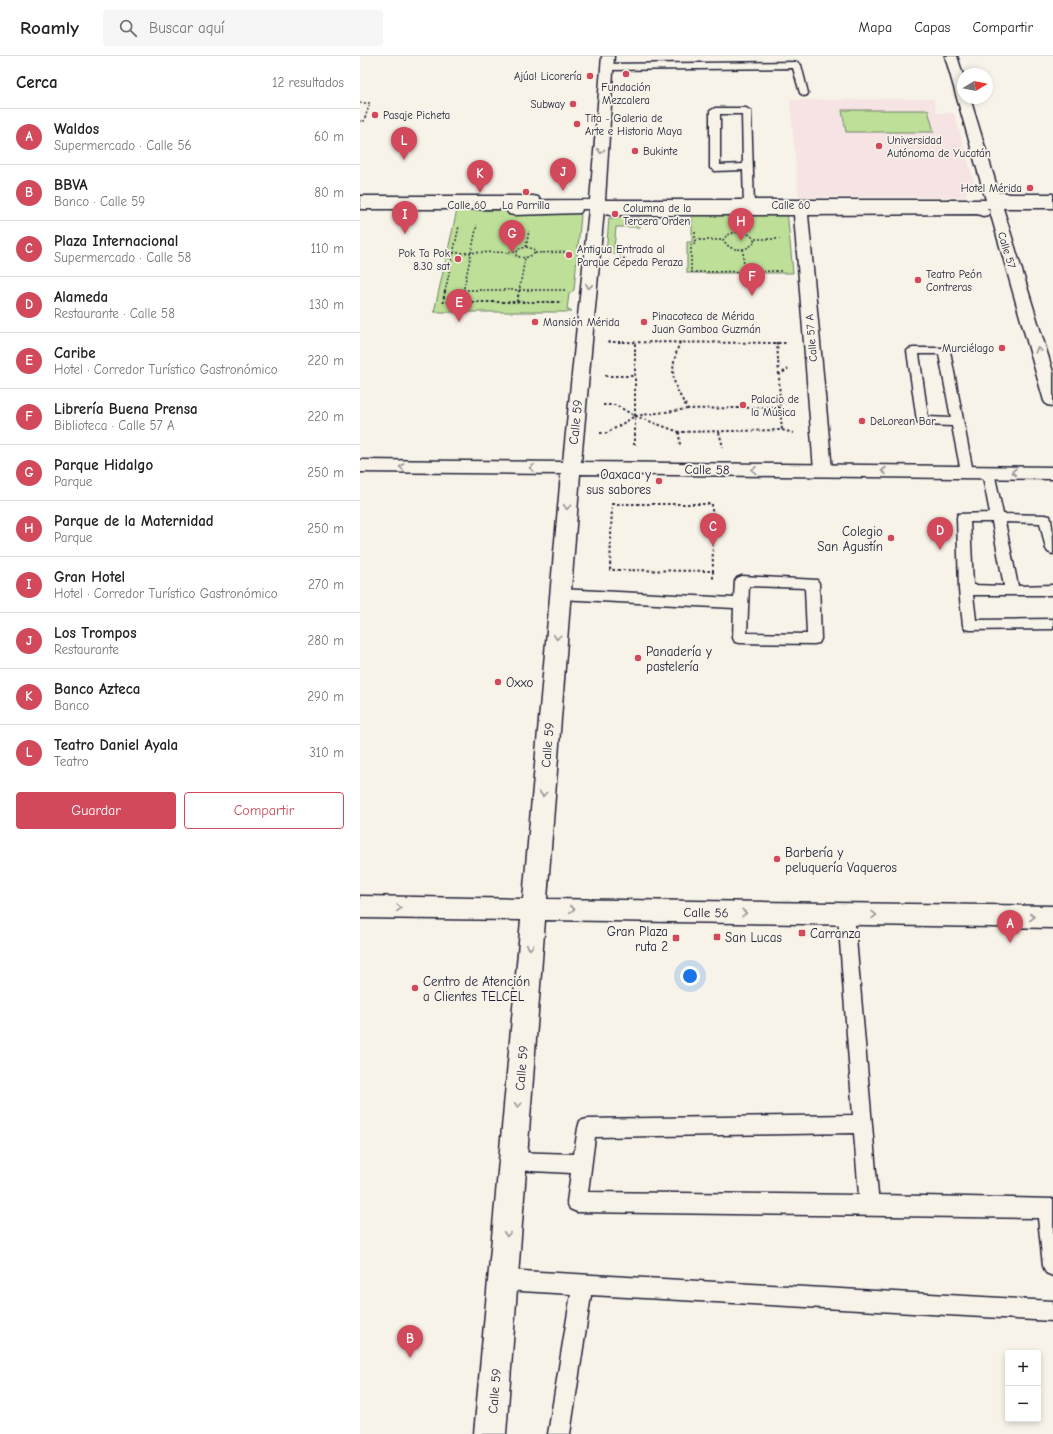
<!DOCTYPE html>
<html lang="es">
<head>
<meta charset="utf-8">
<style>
	body { margin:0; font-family:"Comic Neue",sans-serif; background:#f6f6f6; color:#202124 }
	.controls { position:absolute; right:12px; bottom:12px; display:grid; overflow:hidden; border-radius:4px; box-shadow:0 2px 6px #0003 }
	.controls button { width:36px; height:36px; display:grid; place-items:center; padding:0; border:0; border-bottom:1px solid #e0e0e0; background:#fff; color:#202124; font:20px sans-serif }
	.compass { position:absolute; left:597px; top:12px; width:36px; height:36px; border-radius:50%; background:#fff; box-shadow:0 2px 6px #0003; rotate:80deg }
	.you { position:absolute; left:330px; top:920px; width:14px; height:14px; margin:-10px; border:3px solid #fff; border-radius:50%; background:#1a73e8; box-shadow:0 0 0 6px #1a73e833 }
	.badge { display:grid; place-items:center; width:26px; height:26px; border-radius:50%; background:#d1495b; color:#fff; font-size:13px; font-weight:700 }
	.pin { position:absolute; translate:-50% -33px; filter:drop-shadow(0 1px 2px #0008) }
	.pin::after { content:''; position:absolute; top:21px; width:14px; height:12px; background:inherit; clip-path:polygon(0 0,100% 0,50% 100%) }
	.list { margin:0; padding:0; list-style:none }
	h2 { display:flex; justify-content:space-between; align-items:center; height:52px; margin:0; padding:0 16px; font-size:17px }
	h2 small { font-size:13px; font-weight:400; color:#757577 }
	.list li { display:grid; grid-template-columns:26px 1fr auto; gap:12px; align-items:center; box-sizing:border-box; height:56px; padding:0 16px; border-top:1px solid #e0e0e0 }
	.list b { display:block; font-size:15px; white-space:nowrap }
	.list p { margin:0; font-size:13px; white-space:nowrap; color:#757577 }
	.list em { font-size:13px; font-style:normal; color:#757577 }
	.actions { display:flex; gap:8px; padding:12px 16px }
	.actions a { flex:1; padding:9px 0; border:1px solid #d1495b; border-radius:4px; text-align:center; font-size:14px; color:#d1495b }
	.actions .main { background:#d1495b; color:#fff }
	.icon { flex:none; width:22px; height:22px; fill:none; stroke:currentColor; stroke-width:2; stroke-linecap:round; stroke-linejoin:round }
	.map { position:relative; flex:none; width:693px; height:1378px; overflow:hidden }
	header { display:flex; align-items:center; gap:24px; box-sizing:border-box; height:56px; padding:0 20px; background:#fff; border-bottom:1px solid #e0e0e0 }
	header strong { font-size:19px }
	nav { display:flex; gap:22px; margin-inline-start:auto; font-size:14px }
	.search { width:280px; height:36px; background:#f6f6f6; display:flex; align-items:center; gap:10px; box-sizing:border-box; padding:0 14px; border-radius:4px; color:#757577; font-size:15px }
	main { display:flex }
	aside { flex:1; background:#fff }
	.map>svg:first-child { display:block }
	.built { fill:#f6e3e3 }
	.green { fill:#bddf98; stroke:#70806a }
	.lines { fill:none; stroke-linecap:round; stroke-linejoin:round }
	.lane-casing { stroke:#22223b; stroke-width:3 }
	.street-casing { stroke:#22223b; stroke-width:3 }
	.secondary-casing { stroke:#22223b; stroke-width:3 }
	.path-far1 { stroke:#22223b; stroke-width:1.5; stroke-dasharray:2 2; stroke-linecap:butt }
	.path { stroke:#22223b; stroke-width:2; stroke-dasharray:2.5 2.5; stroke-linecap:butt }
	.lane { fill:#f7f3e8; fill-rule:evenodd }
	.street { fill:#f7f3e8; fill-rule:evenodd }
	.secondary { fill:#f7f3e8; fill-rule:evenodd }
	.oneway { stroke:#97959a }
	.poi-dot { fill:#d1495b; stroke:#f7f3e8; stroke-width:1.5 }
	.labels { text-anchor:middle; stroke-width:3.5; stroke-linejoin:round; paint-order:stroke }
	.far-poi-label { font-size:11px; fill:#22223b; stroke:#f7f3e8; text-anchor:start }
	.far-street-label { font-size:11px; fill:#22223b; stroke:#f7f3e8 }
	.street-label { font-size:13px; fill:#22223b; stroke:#f7f3e8 }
	.poi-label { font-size:13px; fill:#22223b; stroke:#f7f3e8; text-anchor:start }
</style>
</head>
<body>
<header>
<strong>Roamly</strong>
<div class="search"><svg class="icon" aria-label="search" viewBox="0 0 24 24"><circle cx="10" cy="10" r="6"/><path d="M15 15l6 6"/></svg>Buscar aquí</div>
<nav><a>Mapa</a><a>Capas</a><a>Compartir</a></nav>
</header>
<main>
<aside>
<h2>Cerca<small>12 resultados</small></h2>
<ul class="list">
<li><span class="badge">A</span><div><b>Waldos</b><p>Supermercado · Calle 56</p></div><em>60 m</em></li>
<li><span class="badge">B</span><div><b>BBVA</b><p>Banco · Calle 59</p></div><em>80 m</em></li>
<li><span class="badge">C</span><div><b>Plaza Internacional</b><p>Supermercado · Calle 58</p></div><em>110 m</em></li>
<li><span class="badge">D</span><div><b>Alameda</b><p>Restaurante · Calle 58</p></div><em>130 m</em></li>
<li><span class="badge">E</span><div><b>Caribe</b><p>Hotel · Corredor Turístico Gastronómico</p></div><em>220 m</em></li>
<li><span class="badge">F</span><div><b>Librería Buena Prensa</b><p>Biblioteca · Calle 57 A</p></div><em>220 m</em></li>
<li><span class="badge">G</span><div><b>Parque Hidalgo</b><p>Parque</p></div><em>250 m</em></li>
<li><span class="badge">H</span><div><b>Parque de la Maternidad</b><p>Parque</p></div><em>250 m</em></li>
<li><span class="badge">I</span><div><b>Gran Hotel</b><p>Hotel · Corredor Turístico Gastronómico</p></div><em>270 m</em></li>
<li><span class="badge">J</span><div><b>Los Trompos</b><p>Restaurante</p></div><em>280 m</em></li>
<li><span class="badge">K</span><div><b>Banco Azteca</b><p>Banco</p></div><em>290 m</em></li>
<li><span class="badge">L</span><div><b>Teatro Daniel Ayala</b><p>Teatro</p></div><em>310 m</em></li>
</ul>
<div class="actions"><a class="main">Guardar</a><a>Compartir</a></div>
</aside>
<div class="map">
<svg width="693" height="1378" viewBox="0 0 693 1378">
	<rect width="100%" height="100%" fill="#f7f3e8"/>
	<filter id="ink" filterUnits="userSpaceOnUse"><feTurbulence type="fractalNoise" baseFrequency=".025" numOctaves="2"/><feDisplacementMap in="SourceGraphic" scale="8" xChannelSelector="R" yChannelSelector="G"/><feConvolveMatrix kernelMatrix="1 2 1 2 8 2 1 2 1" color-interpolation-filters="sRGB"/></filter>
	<g filter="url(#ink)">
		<path class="built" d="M 573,43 L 577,57 L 594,57 L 616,133 L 608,134 L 606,137 L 605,141 L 439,141 L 430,44 Z"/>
		<g class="green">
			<path d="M 482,54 L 568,54 L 574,76 L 486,76 Z"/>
			<path d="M 97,154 L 215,154 L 221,159 L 214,234 L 209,238 L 207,253 L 212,256 L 74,256 Z"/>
			<path d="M 332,155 L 427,155 L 433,217 L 327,217 L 327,186 L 332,186 Z"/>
			<path d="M 249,162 L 280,162 L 280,171 L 256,171 L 254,192 L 257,192 L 257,198 L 246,198 Z"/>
		</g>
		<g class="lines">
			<defs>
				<g id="lane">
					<path d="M 437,6 L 441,9 L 448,37 L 447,39 L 444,40 L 440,37 L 433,12 L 247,14 L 243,11 L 247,8 Z"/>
					<path d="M 355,52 L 386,52 L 391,55 L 394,149 L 393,151 L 385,151 L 384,149 L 383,114 L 355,115 L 350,112 L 350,55 ZM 360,58 L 382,58 L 383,108 L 360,109 Z"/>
					<path d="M 553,292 L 584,292 L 588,293 L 590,295 L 613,416 L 611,419 L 607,420 L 603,419 L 601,416 L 592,370 L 563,369 L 559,368 L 557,365 L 547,295 L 549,293 ZM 559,298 L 579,298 L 591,362 L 568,361 Z"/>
					<path d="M 628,412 L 632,413 L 634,416 L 643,458 L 685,459 L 690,460 C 693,470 693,486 693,498 L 688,496 L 686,493 L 680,467 L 645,466 L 658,530 L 693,529 L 693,539 L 613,539 L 616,564 L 693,563 L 693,573 L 610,574 L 605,573 L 603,569 L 599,534 L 597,461 L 598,458 L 630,457 L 622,416 L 624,413 ZM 610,466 L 632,466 L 644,530 L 613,529 Z"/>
					<path d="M 382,520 L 457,524 L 459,527 L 461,583 L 459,587 L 454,588 L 380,587 L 375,586 L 373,582 L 374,552 L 200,543 L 195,541 L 193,538 L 195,535 L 200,533 L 374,542 L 375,525 L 377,522 ZM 389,530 L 445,532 L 447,578 L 387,577 Z"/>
					<path d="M 486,852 L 492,854 L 494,859 L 518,1139 L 693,1143 L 693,1220 L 686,1217 L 683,1210 L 678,1162 L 217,1156 L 210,1153 L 207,1146 L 211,1117 L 153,1114 L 146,1112 L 144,1105 L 146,1098 L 153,1096 L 214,1098 L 218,1072 L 220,1065 L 227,1063 L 493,1059 L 478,859 L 480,854 ZM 494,1077 L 499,1139 L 228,1136 L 235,1081 Z"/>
					<path d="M 144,1214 L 693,1245 L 693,1265 L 231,1239 L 210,1378 L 188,1378 L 211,1238 L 144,1234 L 137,1231 L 134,1224 L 137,1217 Z"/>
				</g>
				<g id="street">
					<path d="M 643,136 L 650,138 L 693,138 L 693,146 C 681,146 643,150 636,140 L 638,137 Z"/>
					<path d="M 0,140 L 173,140 L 178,141 L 180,144 L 178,147 L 173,148 L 0,148 Z"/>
					<path d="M 440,145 L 445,146 L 447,150 L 621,150 L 626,151 L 630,156 L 628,159 L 623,160 L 617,158 L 448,159 L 472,414 L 469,418 L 463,420 L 457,418 L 454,414 L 434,159 L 250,159 L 245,158 L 243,155 L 245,152 L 250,151 L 433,150 L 435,146 Z"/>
					<path d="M 215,150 L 220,151 L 222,154 L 220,157 L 154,159 L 149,158 L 147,155 L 149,152 L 154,151 Z"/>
				</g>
				<path id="secondary" d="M 242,0 L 254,0 L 245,144 L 626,144 L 585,0 L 597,0 L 603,19 L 603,42 L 610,42 L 641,144 L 693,144 L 693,152 L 643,152 L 693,316 L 693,350 L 687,349 L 684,345 L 629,152 L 244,153 L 221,406 L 693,411 L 693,423 L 220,418 L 187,843 L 693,850 L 693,872 L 185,864 L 146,1378 L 114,1378 L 161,864 L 0,862 L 0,840 L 163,843 L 201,418 L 0,416 L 0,404 L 203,406 L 229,153 L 0,153 L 0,145 L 230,144 Z"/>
			</defs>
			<use href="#lane" class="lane-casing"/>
			<use href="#street" class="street-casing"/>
			<use href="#secondary" class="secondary-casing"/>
			<g class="path-far1">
				<path d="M 0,47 L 10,47 L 4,65 L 0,65"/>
				<path d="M 335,176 L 335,188 L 331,188 L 331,216 L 421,215"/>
				<path d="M 376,176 C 385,177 392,177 395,186 C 388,194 378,195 369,191 L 363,184 L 367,179 Z"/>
				<path d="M 395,183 L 420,183"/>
				<path d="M 335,184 L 363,184"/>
				<path d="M 258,189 L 261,189 L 260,203"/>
				<path d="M 166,191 L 174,193 L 174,198 L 165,202 L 156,200 L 158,193 Z"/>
				<path d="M 166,191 L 169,175"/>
				<path d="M 383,193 L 384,215"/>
				<path d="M 85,197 L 156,196"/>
				<path d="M 175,197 L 207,196"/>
				<path d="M 259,203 L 267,202"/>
				<path d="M 103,234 L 205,234"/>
				<path d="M 85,236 L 99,170"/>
				<path d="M 103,236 L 117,169"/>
				<path d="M 159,236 L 165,202"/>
			</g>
			<g class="path">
				<path d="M 85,235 L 83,246 L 202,246"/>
				<path d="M 101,246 L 103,235"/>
				<path d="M 157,246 L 159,235"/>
				<path d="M 248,286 L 427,287"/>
				<path d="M 320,286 C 309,315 311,327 328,353 L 420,351 L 419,319 L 428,313"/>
				<path d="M 417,286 L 419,319"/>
				<path d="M 245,320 L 274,320"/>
				<path d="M 243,349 L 256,349 L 275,360 L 319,376 L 422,374 L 434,377"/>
				<path d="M 420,351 L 422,374"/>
				<path d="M 319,376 L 320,390"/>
				<path d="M 359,376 L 363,391"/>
				<path d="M 240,377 L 247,377 L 275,360 L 328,353"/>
				<path d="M 273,388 L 275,388 L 275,286"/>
				<path d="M 252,448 L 352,448 L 353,515 L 250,514 Z"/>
				<path d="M 353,515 L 353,525"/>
			</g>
			<use href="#lane" class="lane"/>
			<use href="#street" class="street"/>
			<use href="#secondary" class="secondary"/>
		</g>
		<defs><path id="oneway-chevron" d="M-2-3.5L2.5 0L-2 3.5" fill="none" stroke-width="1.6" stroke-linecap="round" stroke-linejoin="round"/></defs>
		<g class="oneway">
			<use href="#oneway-chevron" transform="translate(241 95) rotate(94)"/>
			<use href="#oneway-chevron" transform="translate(229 230) rotate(96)"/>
			<use href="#oneway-chevron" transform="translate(678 294) rotate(-107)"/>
			<use href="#oneway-chevron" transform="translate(42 411) rotate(-179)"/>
			<use href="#oneway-chevron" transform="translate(172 412) rotate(-179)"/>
			<use href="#oneway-chevron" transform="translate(394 414) rotate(-179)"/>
			<use href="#oneway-chevron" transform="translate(524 415) rotate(-180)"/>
			<use href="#oneway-chevron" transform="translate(654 416) rotate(-180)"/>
			<use href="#oneway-chevron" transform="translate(207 451) rotate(95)"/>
			<use href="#oneway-chevron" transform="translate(197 581) rotate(95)"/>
			<use href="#oneway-chevron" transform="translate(183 738) rotate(95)"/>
			<use href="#oneway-chevron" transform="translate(39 852) rotate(1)"/>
			<use href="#oneway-chevron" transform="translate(212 853) rotate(2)"/>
			<use href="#oneway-chevron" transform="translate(384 857) rotate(1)"/>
			<use href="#oneway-chevron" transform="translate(514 859) rotate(1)"/>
			<use href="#oneway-chevron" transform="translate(672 861) rotate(1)"/>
			<use href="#oneway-chevron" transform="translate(170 891) rotate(95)"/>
			<use href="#oneway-chevron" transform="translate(158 1049) rotate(95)"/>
			<use href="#oneway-chevron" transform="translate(147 1178) rotate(95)"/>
		</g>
	</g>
	<g class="poi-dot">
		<circle cx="266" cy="18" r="4"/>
		<circle cx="230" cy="20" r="4"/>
		<circle cx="213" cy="48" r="4"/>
		<circle cx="15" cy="59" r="4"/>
		<circle cx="217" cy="68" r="4"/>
		<circle cx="519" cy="90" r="4"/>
		<circle cx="275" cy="95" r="4"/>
		<circle cx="670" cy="132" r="4"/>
		<circle cx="166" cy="136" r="4"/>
		<circle cx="255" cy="158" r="4"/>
		<circle cx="209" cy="199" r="4"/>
		<circle cx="98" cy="203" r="4"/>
		<circle cx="558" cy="224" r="4"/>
		<circle cx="175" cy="266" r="4"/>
		<circle cx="284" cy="266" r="4"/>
		<circle cx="642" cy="292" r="4"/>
		<circle cx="383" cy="349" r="4"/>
		<circle cx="502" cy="365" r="4"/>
		<circle cx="299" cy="425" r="4"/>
		<circle cx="531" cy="482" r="4"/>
		<circle cx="278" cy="602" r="4"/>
		<circle cx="138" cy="626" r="4"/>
		<circle cx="417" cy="803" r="4"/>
		<rect x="438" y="873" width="8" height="8" rx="2"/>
		<rect x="353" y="877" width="8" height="8" rx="2"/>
		<rect x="312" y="878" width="8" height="8" rx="2"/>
		<circle cx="55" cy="932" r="4"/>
	</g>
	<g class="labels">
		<g class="far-poi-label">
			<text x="222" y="24" text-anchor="end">Ajúa! Licorería</text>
			<text x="266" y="35" text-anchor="middle">Fundación<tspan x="266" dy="13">Mezcalera</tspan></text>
			<text x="205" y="52" text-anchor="end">Subway</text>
			<text x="23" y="63">Pasaje Picheta</text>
			<text x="225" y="66">Tita - Galeria de<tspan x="225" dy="13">Arte e Historia Maya</tspan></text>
			<text x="527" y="88">Universidad<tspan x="527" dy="13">Autónoma de Yucatán</tspan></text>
			<text x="283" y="99">Bukinte</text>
			<text x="662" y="136" text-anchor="end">Hotel Mérida</text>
			<text x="166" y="153" text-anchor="middle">La Parrilla</text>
			<text x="263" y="156">Columna de la<tspan x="263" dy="13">Tercera Orden</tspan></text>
			<text x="217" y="197">Antigua Entrada al<tspan x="217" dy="13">Parque Cepeda Peraza</tspan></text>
			<text x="90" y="201" text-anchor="end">Pok Ta Pok<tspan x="90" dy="13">8.30 sat</tspan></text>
			<text x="566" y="222">Teatro Peón<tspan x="566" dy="13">Contreras</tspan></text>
			<text x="292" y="264">Pinacoteca de Mérida<tspan x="292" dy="13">Juan Gamboa Guzmán</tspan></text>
			<text x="183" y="270">Mansión Mérida</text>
			<text x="634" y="296" text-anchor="end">Murciélago</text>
			<text x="391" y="347">Palacio de<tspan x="391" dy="13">la Música</tspan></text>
			<text x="510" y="369">DeLorean Bar</text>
		</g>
		<g class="far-street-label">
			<text x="107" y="153">Calle 60</text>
			<text x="431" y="153">Calle 60</text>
			<text transform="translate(647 194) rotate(73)" y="4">Calle 57</text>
			<text transform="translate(451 282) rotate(-95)" y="4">Calle 57 A</text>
		</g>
		<g class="street-label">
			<text transform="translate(215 366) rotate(-84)" y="5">Calle 59</text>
			<text transform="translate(347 413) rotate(1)" y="5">Calle 58</text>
			<text transform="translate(187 689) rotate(-85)" y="5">Calle 59</text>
			<text transform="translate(346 856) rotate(1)" y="5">Calle 56</text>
			<text transform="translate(161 1012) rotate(-85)" y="5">Calle 59</text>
			<text transform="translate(134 1335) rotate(-85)" y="5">Calle 59</text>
		</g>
		<g class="poi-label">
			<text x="291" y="423" text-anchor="end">Oaxaca y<tspan x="291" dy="15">sus sabores</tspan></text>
			<text x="523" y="480" text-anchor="end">Colegio<tspan x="523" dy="15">San Agustín</tspan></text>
			<text x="286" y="600">Panadería y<tspan x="286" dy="15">pastelería</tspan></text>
			<text x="146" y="631">Oxxo</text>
			<text x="425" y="801">Barbería y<tspan x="425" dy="15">peluquería Vaqueros</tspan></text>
			<text x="308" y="880" text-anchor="end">Gran Plaza<tspan x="308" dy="15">ruta 2</tspan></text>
			<text x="450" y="882">Carranza</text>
			<text x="365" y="886">San Lucas</text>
			<text x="63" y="930">Centro de Atención<tspan x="63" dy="15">a Clientes TELCEL</tspan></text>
		</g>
	</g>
</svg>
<div class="controls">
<button>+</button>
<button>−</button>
</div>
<svg class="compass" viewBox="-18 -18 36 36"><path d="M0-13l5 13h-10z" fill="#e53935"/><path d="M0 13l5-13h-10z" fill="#757577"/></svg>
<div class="you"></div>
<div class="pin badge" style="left:650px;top:887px">A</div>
<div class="pin badge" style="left:50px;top:1302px">B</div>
<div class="pin badge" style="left:353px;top:490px">C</div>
<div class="pin badge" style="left:580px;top:494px">D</div>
<div class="pin badge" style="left:99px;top:266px">E</div>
<div class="pin badge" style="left:392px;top:240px">F</div>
<div class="pin badge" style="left:152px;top:197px">G</div>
<div class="pin badge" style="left:381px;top:185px">H</div>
<div class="pin badge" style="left:45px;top:178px">I</div>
<div class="pin badge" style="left:203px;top:135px">J</div>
<div class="pin badge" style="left:120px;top:137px">K</div>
<div class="pin badge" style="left:44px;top:104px">L</div>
</div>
</main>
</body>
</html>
